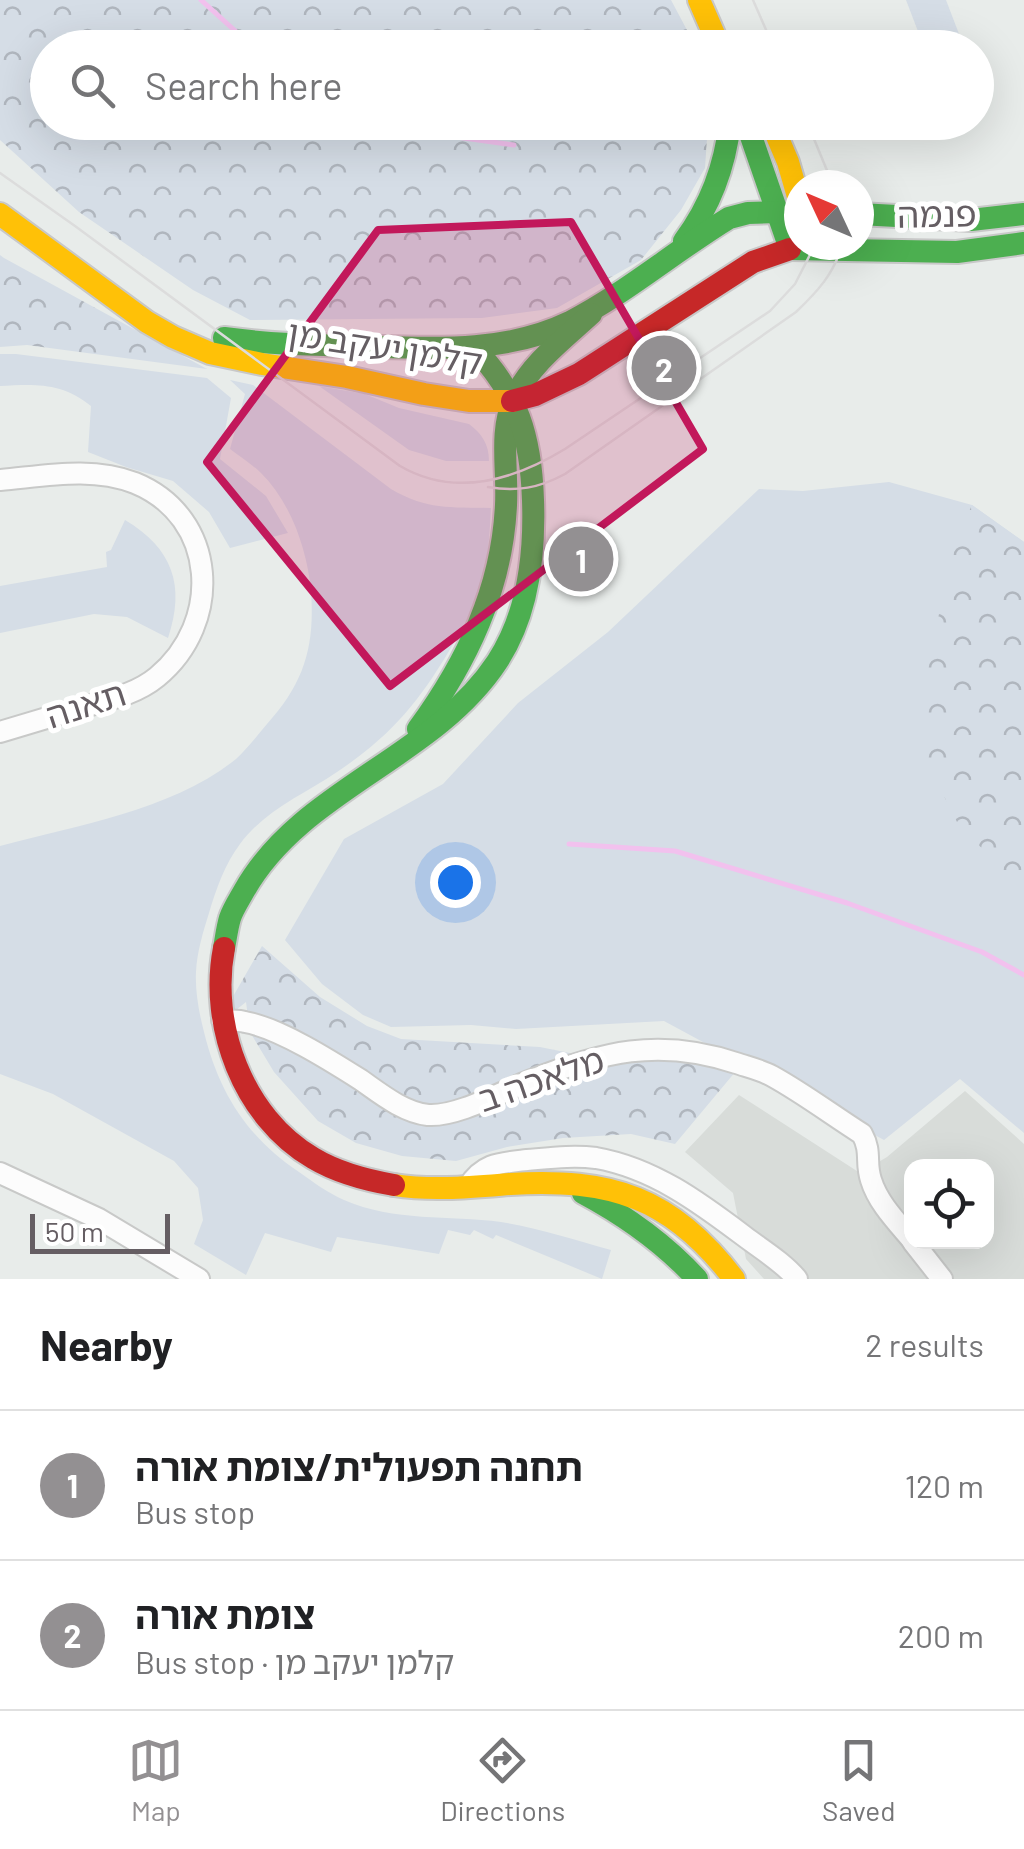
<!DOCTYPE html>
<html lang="en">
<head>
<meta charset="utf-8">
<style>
	body { margin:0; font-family:Barlow,"Noto Sans Hebrew",sans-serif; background:#f6f6f6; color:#202124 }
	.controls { position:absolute; right:30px; bottom:30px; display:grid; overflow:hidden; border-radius:20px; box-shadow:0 10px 40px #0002 }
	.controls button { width:90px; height:90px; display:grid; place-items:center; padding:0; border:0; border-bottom:2px solid #e0e0e0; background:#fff; color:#202124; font:50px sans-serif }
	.compass { position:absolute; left:784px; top:170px; width:90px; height:90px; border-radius:50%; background:#fff; box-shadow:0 10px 40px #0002; rotate:314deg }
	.scale { position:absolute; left:30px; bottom:25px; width:140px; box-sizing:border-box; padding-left:10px; border:5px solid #655e63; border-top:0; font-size:28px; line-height:35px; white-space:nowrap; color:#655e63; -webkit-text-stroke:8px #fff; paint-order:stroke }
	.you { position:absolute; left:455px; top:882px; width:35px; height:35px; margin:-25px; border:8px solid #fff; border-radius:50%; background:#1a73e8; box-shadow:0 0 0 15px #1a73e833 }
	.badge { display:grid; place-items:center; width:65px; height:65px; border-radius:50%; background:#939092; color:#fff; font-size:32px; font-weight:700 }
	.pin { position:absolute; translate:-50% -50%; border:5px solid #fff; box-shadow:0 2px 10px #0006 }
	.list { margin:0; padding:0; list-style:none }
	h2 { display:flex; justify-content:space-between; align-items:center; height:130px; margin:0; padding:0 40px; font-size:42px }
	h2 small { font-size:32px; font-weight:400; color:#757577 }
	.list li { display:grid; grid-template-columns:65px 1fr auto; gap:30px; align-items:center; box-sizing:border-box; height:150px; padding:0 40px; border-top:2px solid #e0e0e0 }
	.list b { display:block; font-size:38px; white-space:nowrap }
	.list p { margin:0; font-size:32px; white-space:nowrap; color:#757577 }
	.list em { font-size:32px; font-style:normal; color:#757577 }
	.icon { flex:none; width:55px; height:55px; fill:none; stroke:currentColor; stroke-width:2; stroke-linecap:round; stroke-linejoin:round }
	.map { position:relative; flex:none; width:1024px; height:1279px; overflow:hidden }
	.search { position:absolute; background:#fff; box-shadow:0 10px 40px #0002; left:30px; right:30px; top:30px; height:110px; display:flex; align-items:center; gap:25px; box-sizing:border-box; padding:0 35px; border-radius:55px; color:#757577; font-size:38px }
	.sheet { height:430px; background:#fff }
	nav { display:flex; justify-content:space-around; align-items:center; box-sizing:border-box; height:140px; border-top:2px solid #e0e0e0; background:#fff; font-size:28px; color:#757577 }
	nav a { display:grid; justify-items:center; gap:5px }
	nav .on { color:#939092 }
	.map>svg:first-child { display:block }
	.industrial { fill:#d8dcd9; fill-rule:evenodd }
	.green { fill:#d5dde6 }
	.forest { fill:url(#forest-crowns) }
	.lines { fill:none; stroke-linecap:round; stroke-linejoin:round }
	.stream { stroke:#f2c1ee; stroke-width:5 }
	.street-casing { stroke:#c8c9c8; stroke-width:24 }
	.fast-casing { stroke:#c8c8c8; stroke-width:26 }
	.slow-casing { stroke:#c8c8c8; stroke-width:26 }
	.jam-casing { stroke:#c8c8c8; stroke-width:26 }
	.street { stroke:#fcfcfc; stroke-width:20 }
	.fast { stroke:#4caf50; stroke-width:22 }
	.slow { stroke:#ffc107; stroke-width:22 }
	.jam { stroke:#c62828; stroke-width:22 }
	.tram { stroke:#dcdcdc; stroke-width:2.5 }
	.marked { fill:#c2185b; fill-opacity:0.2; stroke:#c2185b; stroke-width:8; stroke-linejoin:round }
	.labels { text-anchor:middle; stroke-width:10; stroke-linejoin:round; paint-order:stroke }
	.street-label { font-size:35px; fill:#655e63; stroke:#fff }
</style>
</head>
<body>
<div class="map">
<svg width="1024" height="1279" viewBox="0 0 1024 1279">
	<defs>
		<pattern id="forest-crowns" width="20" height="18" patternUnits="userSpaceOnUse" patternTransform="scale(2.5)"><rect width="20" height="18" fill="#d5dde6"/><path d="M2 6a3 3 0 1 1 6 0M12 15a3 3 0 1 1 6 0" fill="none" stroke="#b0b6be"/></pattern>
	</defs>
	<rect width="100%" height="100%" fill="#e8ecea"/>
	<path class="industrial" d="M 965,1091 L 1024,1144 L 1024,1279 L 764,1279 L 746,1259 L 733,1193 L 685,1152 L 739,1095 L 860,1173 L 887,1157 ZM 912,1166 L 986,1166 L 986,1242 L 912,1242 Z"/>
	<g class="green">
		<path d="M 906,0 L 946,0 L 964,47 L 924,47 Z"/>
		<path d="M 0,354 L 16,354 L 207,378 L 231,398 L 220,459 L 266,496 L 288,533 L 230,548 L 209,512 L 173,481 L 126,467 L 88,452 L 91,406 C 62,382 34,384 0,386 Z"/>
		<path d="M 230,380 L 253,385 L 391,489 C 427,510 450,507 491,508 C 490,528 489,548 485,568 C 479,598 464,626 449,651 C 417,705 389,737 337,772 C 303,795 265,810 240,844 C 225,864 216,889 209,913 C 203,932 197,952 196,972 C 195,991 199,1013 204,1032 C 219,1093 247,1137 299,1172 C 313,1182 328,1193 344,1200 C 394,1222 449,1215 501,1222 C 538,1228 575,1240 611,1250 L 602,1279 L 496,1235 L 493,1239 L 474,1230 L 470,1235 L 448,1230 L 439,1254 L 337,1237 L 331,1252 L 265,1233 L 246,1275 L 194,1244 L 203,1220 L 198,1188 L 174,1161 L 53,1094 L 0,1074 L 0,846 C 78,825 173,810 236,759 C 247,749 257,736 267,724 C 304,683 315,647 311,591 C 307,549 291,503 261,473 C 252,464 240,457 230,449 L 245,394 Z"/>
		<path d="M 319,386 L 365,394 L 399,408 L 469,424 C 482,434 489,444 489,461 L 446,461 L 409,450 Z"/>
		<path d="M 889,482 L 972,505 L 1024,542 L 1024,1133 L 960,1079 L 884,1140 L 664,1021 L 516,1029 L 471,1025 L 391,1027 L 363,1015 L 322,984 L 285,940 L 344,839 L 443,784 L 518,703 L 608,632 L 759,489 L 803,491 Z"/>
		<path d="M 125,520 C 172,548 186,585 168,638 L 127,617 L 94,614 L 0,633 L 0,586 L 107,567 L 106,552 L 111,550 Z"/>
	</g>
	<g class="forest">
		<path d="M 0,0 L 671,0 L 696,47 L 48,48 L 48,122 L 708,123 L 705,168 L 681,210 L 641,260 L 557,308 L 482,318 L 250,320 L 193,290 L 79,212 L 0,140 Z"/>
		<path d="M 0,255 L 4,258 L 207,369 L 27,345 L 0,347 Z"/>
		<path d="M 972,505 L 1024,542 L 1024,891 L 958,824 L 924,756 L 921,694 L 955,543 Z"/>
		<path d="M 262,946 L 320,997 L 367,1026 L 401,1039 L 540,1047 L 619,1063 L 680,1059 L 736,1071 L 675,1144 L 631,1134 L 563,1138 L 507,1147 L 456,1161 L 402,1156 L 356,1143 L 318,1121 L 274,1072 L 250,1032 L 246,1002 L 216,1026 Z"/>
	</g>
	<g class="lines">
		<g class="stream">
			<path d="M 201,0 L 254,48"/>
			<path d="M 397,122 L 414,131 L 514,145"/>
			<path d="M 569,844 L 675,851 L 847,903 L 982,952 L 1024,975"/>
		</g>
		<defs>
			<g id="street">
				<path d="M 0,480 C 45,476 92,466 135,483 C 218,517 223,623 157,677 C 135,695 107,700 80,708 C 54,716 27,724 0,732"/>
				<path d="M 222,1020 C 230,1021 238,1020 245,1022 C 279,1028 331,1061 361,1080 C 381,1094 403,1112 428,1115 C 457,1117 501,1092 529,1081 C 601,1052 659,1037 736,1063 C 748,1067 761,1070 772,1076 C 803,1093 832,1115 862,1134 C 872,1152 865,1162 871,1180 C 878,1203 897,1222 912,1240"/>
				<path d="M 0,1173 L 99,1219 L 199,1279"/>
				<path d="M 468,1187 C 483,1163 500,1163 527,1160 C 550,1158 573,1155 596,1158 C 653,1168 699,1202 744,1236 C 761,1249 783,1262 797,1279"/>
				<path d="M 913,1242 L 942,1279"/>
			</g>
			<g id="fast">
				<path d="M 746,122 L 790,249"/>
				<path d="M 859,214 L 971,220 L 1024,214"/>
				<path d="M 684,241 C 711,205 725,167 730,122"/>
				<path d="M 790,249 L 957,252 L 1024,243"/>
				<path d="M 224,338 C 267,344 310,345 353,346 C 426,348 502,355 570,322 C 626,293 675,251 729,218 L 748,213 L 776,212"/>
				<path d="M 418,729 C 467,662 502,589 506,505 C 508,469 499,432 514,399 C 530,364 564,339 591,314"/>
				<path d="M 224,948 C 226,938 227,928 230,918 C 233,909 239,900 244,891 C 301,789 433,759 497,662 C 528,615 535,555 533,500 C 531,438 518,393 474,348"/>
				<path d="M 583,1193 C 626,1216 664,1243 697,1279"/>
			</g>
			<g id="slow">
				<path d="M 699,0 L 720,48"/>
				<path d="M 771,122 L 788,162 L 799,200"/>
				<path d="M 0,214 L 147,322 L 173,337 L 210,353 L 262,364 L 347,377 L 424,394 L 469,401 L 512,401"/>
				<path d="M 394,1185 C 432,1191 472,1187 510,1184 C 611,1178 672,1197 734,1279"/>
			</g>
			<g id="jam">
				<path d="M 512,401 L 535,395 L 579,374 L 753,262 L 790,249"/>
				<path d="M 224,948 C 209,1025 243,1117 313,1158 C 338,1173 365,1180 394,1185"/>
			</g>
		</defs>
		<use href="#street" class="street-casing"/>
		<use href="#fast" class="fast-casing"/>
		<use href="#slow" class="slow-casing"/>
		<use href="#jam" class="jam-casing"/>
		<use href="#street" class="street"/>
		<use href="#fast" class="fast"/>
		<use href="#slow" class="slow"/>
		<use href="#jam" class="jam"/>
		<g class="tram">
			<path d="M 753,0 L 774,48"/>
			<path d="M 807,122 L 833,185"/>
			<path d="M 0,173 L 75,226 L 400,466 C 455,498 514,480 565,449 L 770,311 L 795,284 L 815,245"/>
			<path d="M 488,487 C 517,492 539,488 565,474 L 796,312 C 817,292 834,274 842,245"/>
		</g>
	</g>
	<path class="marked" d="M 571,222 L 703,449 L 390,686 L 207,462 L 378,230 Z"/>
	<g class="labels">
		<g class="street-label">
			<text transform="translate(937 215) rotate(-1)" y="12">פנמה</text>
			<text transform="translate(385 348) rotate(9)" y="12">קלמן יעקב מן</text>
			<text transform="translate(86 705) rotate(-18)" y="12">תאנה</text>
			<text transform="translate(541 1080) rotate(-19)" y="12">מלאכה ב</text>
		</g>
	</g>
</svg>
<div class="controls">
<button><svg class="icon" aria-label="locate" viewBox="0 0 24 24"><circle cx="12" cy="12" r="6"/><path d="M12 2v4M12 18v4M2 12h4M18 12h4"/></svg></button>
</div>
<svg class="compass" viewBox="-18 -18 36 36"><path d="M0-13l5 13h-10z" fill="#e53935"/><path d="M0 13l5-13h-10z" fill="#757577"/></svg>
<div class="scale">50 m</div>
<div class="you"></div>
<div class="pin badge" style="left:581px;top:559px">1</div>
<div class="pin badge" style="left:664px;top:368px">2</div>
<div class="search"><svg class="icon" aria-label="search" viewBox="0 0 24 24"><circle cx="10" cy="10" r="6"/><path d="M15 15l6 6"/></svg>Search here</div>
</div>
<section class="sheet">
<h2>Nearby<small>2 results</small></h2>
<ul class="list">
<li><span class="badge">1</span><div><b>תחנה תפעולית/צומת אורה</b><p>Bus stop</p></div><em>120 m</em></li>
<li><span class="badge">2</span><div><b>צומת אורה</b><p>Bus stop · קלמן יעקב מן</p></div><em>200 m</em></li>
</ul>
</section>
<nav>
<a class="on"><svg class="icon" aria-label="map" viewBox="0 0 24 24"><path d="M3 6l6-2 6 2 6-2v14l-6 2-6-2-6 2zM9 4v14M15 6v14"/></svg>Map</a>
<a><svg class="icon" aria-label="directions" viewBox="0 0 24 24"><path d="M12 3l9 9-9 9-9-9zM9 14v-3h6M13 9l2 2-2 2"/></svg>Directions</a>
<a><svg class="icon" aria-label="saved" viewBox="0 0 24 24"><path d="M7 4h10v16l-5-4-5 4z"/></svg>Saved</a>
</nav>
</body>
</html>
